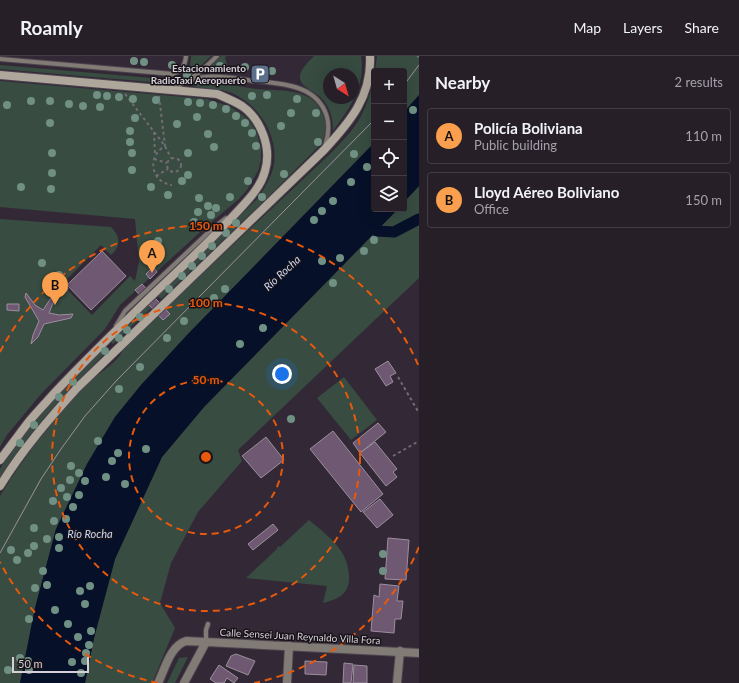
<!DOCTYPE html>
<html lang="en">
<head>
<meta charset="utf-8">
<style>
	body { margin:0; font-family:Lato,sans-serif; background:#2e2730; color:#f1f3f6 }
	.controls { position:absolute; right:12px; top:12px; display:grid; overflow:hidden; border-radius:4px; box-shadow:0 4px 16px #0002 }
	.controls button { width:36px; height:36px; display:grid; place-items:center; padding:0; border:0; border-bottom:1px solid #423d45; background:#261f28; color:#f1f3f6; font:20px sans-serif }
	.compass { position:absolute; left:323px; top:12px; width:36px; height:36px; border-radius:50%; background:#261f28; box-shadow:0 4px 16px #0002; rotate:143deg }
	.scale { position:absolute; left:12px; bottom:10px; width:77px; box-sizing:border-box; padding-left:4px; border:2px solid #d6cfd8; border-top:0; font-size:11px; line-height:14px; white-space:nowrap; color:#d6cfd8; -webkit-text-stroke:3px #181319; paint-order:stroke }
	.you { position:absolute; left:282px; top:318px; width:14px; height:14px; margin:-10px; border:3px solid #fff; border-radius:50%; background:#1a73e8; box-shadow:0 0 0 6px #1a73e833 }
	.badge { display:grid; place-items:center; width:26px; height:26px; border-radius:50%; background:#f99f4d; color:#111; font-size:13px; font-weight:700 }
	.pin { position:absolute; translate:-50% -33px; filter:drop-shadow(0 1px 2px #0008) }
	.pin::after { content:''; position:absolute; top:21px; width:14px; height:12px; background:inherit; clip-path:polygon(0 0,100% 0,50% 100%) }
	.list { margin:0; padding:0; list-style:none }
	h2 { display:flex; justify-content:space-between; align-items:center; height:52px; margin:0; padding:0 16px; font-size:17px }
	h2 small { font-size:13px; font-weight:400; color:#a4a2a8 }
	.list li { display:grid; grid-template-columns:26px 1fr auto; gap:12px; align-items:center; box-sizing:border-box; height:56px; margin:0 8px 8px; padding:0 8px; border:1px solid #423d45; border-radius:4px }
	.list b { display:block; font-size:15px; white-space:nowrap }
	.list p { margin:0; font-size:13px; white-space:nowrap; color:#a4a2a8 }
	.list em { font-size:13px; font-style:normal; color:#a4a2a8 }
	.icon { flex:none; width:22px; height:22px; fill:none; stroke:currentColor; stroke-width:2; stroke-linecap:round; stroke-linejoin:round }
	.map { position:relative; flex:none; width:419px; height:627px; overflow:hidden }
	header { display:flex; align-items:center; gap:24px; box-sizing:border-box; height:56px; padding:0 20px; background:#261f28; border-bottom:1px solid #423d45 }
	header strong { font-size:19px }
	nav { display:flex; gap:22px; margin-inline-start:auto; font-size:14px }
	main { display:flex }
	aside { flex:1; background:#261f28 }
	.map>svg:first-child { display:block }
	.green { fill:#384c42; fill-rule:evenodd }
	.water { fill:#061028 }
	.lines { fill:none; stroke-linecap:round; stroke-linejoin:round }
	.canal { stroke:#061028; stroke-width:11 }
	.building { fill:#6f5872; stroke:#9c8e9d }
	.lane-casing { stroke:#4d4450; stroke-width:6 }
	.street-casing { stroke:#4d4450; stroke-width:10 }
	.secondary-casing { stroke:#4d4450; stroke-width:10 }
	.path { stroke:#736b76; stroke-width:2; stroke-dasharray:3 3; stroke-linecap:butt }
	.lane { stroke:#807b74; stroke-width:4 }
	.street { stroke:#807b74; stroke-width:8 }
	.secondary { stroke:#afa79b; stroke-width:8 }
	.tram { stroke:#9a929d; stroke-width:1 }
	.tree { fill:#709084 }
	.ring { fill:none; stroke:#e8590c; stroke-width:2; stroke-dasharray:7 5 }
	.labels { text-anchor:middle; stroke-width:3; stroke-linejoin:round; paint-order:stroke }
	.poi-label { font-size:10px; font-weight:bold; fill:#d6cfd8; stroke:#181319; text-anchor:end }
	.street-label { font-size:10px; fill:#d6cfd8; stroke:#181319 }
	.water-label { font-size:11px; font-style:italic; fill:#c8d8f9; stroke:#181319 }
	.centre { fill:#e8590c; stroke:#181319; stroke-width:2 }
	.ring-label { font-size:12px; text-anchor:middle; font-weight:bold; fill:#e8590c; stroke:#181319; stroke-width:3; stroke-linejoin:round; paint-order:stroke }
</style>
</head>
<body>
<header>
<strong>Roamly</strong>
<nav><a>Map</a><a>Layers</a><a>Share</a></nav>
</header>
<main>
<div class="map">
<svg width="419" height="627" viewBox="0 0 419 627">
	<rect width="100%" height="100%" fill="#332936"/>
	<g class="green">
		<path d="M 191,0 L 211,0 L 186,24 L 175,28 L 0,13 L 0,9 L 175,24 C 190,21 190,12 191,0 Z"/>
		<path d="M 221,0 L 227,0 L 225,1 L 227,10 L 220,17 L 204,17 Z"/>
		<path d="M 314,0 L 361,0 C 366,29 350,52 333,75 C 333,64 331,54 324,45 C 320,39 312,36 306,31 C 292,21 306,8 314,0 ZM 329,18 L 353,18 L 353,42 L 329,42 Z"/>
		<path d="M 377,0 L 419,0 L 419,39 L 404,56 L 404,15 L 375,15 Z"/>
		<path d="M 0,25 L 207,43 L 229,50 L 240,57 L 249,64 L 256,75 L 261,92 L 261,104 L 258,115 L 247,134 L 239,143 L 208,169 L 120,249 L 105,273 L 41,338 L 7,379 L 0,391 L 0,163 L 111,171 C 121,181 121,190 111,199 L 101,189 L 62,228 L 92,259 L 130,220 L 135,225 L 139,206 L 135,163 L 0,151 Z"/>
		<path d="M 374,25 L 374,87 L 187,279 L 141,329 L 115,361 L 87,408 L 56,473 L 35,552 L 20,627 L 0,627 L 0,440 C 25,399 55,360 89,326 C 97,318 122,304 123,292 L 331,97 C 342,85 354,74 361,60 C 367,49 370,37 374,25 Z"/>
		<path d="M 203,26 L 210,26 C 226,28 241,31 256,33 C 278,35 312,31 322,57 C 327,68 326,76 322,87 L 264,145 L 161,243 L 158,240 L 259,141 C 265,131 272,120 274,108 C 278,77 257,46 229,36 C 217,32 204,33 192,30 L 195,27 Z"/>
		<path d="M 419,130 L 419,222 L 238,394 L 242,405 L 198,456 L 171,507 L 160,547 L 175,572 L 152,627 L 85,627 L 94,582 L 115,503 L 162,401 L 204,351 L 398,153 L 404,153 L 404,146 Z"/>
		<path d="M 148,249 L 151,252 L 113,288 L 110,285 Z"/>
		<path d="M 104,292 L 107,295 C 68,335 29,374 0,422 L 0,413 C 28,368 66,330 104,292 Z"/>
		<path d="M 344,321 L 377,364 L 351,384 L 317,342 Z"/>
		<path d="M 309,464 C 320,473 333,483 341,495 C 348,505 354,528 343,538 C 338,543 330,545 323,547 L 327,530 L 246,522 L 277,493 L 278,490 L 280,491 Z"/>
		<path d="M 188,601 L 175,627 L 167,627 L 179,602 Z"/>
	</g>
	<g class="water">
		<path d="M 419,39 L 419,130 L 404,146 L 404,56 Z"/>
		<path d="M 374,87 L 374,153 L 398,153 L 204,351 L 162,401 L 115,503 L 94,582 L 85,627 L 20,627 L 35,552 L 56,473 L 87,408 L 115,361 L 141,329 L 187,279 Z"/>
	</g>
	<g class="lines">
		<path class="canal" d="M 367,165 L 377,175 L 394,176 L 419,163"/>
	</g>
	<g class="building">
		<path d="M 102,195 L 126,220 L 91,254 L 67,229 Z"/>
		<path d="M 153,211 L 157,216 L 150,223 L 146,218 Z"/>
		<path d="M 52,226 L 59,231 L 68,232 L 67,235 L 57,237 L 49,257 L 59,259 L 73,258 L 71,262 L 44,268 L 38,281 L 31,288 L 33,279 L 39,265 L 25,241 L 26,237 L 35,249 L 43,254 L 55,236 L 51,229 Z"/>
		<path d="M 142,228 L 170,258 L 163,264 L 135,234 Z"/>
		<path d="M 7,248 L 19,248 L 19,255 L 7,254 Z"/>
		<path d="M 388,305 L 396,317 L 390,320 L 393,326 L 386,330 L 375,313 Z"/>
		<path d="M 378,367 L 386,376 L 360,397 L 353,387 Z"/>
		<path d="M 333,375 L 383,438 L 361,456 L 310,393 Z"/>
		<path d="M 266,381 L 284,404 L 261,422 L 242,400 Z"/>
		<path d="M 375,386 L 397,413 L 393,416 L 397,421 L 386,430 L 360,397 Z"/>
		<path d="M 380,443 L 393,459 L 377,472 L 363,456 Z"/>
		<path d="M 273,468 L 278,474 L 253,494 L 248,488 Z"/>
		<path d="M 388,482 L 409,484 L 406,524 L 385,523 Z"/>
		<path d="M 380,528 L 399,530 L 397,545 L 403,545 L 401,563 L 395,563 L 394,577 L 371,575 L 374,539 L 379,541 Z"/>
		<path d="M 236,598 L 255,605 L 248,619 L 226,610 L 231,600 Z"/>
		<path d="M 305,605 L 327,606 L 326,619 L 305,618 Z"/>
		<path d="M 344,607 L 353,608 L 351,627 L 343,627 Z"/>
		<path d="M 219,609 L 238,622 L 234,627 L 227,622 L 224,627 L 216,627 L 210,623 Z"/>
		<path d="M 354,609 L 367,610 L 367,627 L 353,627 Z"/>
	</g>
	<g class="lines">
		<defs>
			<g id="lane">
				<path d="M 0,3 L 173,18 C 182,14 185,10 186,0"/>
				<path d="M 190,25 C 195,23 200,21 205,21 C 221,19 238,23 254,25 C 266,26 279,27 291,30 C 321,37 335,60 325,90"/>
				<path d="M 173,33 C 192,23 202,15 217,0"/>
				<path d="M 116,270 L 125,255 L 212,173 L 226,162"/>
				<path d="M 206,586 L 206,574 L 208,568"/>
			</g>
			<g id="street">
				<path d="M 158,627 C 165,613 170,590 186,585 L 419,597"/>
				<path d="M 184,627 L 206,586"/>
				<path d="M 287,627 L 289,590"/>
				<path d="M 397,627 L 400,595"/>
			</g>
			<g id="secondary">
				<path d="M 0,19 L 217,38 C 226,42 234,45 242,50 C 261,63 272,92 265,115 C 261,131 248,144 236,157 C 206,190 173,219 141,250 C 110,281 78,311 49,343 C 42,351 34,359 27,368 C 18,380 9,392 0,404"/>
				<path d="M 0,430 C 22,394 49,363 77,332 L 324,94 C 350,66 372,40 370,0"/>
			</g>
		</defs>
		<use href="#lane" class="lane-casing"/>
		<use href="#street" class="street-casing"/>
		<use href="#secondary" class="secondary-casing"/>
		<g class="path">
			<path d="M 417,0 L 419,1"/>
			<path d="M 125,38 L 165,90 L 171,102"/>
			<path d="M 159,40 L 165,90 C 147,100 150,126 172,129"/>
			<path d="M 154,76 L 155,99"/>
			<circle cx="174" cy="109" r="7"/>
			<path d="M 154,103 L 167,107"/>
			<path d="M 156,120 L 168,113"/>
			<path d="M 398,321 L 419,357"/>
			<path d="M 393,400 L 419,385"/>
		</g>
		<use href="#lane" class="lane"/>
		<use href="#street" class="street"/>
		<use href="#secondary" class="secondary"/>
		<g class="tram">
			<path d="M 404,29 L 419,9"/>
			<path d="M 0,497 L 41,423 L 61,393 L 85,360 L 117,324 L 374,64"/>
		</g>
	</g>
	<g class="tree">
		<circle cx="134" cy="5" r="4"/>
		<circle cx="144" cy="6" r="4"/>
		<circle cx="172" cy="9" r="4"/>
		<circle cx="220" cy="10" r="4"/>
		<circle cx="245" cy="11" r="4"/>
		<circle cx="272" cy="15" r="4"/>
		<circle cx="187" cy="19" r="4"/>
		<circle cx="97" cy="39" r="4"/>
		<circle cx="267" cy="39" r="4"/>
		<circle cx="107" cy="40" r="4"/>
		<circle cx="252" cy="40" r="4"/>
		<circle cx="119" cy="41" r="4"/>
		<circle cx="133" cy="43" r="4"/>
		<circle cx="297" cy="43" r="4"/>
		<circle cx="156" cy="44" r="4"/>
		<circle cx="31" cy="45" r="4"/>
		<circle cx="50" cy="45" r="4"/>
		<circle cx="188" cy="46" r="4"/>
		<circle cx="200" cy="47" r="4"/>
		<circle cx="69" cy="48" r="4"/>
		<circle cx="7" cy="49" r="4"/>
		<circle cx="213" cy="49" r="4"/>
		<circle cx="83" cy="50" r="4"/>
		<circle cx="100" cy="51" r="4"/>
		<circle cx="226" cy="53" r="4"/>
		<circle cx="413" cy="54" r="4"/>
		<circle cx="291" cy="57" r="4"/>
		<circle cx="316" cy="57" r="4"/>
		<circle cx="236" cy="60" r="4"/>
		<circle cx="197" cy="61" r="4"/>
		<circle cx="135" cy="62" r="4"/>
		<circle cx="50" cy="67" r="4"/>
		<circle cx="245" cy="67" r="4"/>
		<circle cx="177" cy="68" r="4"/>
		<circle cx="281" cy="70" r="4"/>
		<circle cx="130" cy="75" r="4"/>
		<circle cx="252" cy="77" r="4"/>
		<circle cx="208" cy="78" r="4"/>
		<circle cx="130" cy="86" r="4"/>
		<circle cx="318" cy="86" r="4"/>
		<circle cx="256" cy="90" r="4"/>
		<circle cx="214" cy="91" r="4"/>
		<circle cx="52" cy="97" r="4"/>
		<circle cx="132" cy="97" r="4"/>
		<circle cx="188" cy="97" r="4"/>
		<circle cx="354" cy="98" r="4"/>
		<circle cx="367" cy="111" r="4"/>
		<circle cx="132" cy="114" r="4"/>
		<circle cx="52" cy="117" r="4"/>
		<circle cx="284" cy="118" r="4"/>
		<circle cx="188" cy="119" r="4"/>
		<circle cx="182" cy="125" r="4"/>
		<circle cx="248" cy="125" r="4"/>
		<circle cx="351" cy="126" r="4"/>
		<circle cx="21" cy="131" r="4"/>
		<circle cx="151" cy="131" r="4"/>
		<circle cx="51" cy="133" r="4"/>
		<circle cx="168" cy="139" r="4"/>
		<circle cx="230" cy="141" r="4"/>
		<circle cx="262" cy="141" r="4"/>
		<circle cx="199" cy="142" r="4"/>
		<circle cx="333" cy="145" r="4"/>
		<circle cx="208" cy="150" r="4"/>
		<circle cx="216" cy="152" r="4"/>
		<circle cx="322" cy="155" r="4"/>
		<circle cx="198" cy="156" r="4"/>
		<circle cx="211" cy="159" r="4"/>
		<circle cx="314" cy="164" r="4"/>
		<circle cx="194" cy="166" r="4"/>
		<circle cx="236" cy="167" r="4"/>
		<circle cx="226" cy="177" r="4"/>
		<circle cx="374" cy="184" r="4"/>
		<circle cx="158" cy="185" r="4"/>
		<circle cx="212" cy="190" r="4"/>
		<circle cx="364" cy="195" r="4"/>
		<circle cx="148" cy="198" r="4"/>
		<circle cx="202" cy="200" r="4"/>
		<circle cx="340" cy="202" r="4"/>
		<circle cx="322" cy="205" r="4"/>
		<circle cx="42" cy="207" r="4"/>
		<circle cx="192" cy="210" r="4"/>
		<circle cx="59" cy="219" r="4"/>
		<circle cx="182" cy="220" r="4"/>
		<circle cx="333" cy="227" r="4"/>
		<circle cx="169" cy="233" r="4"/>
		<circle cx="225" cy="233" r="4"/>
		<circle cx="214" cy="242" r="4"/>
		<circle cx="140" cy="261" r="4"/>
		<circle cx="184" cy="265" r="4"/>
		<circle cx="263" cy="272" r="4"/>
		<circle cx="127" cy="274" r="4"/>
		<circle cx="119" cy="282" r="4"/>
		<circle cx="167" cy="282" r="4"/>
		<circle cx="240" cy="288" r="4"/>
		<circle cx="105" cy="295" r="4"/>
		<circle cx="140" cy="311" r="4"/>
		<circle cx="73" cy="326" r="4"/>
		<circle cx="119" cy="333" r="4"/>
		<circle cx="59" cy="341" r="4"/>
		<circle cx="291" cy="363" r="4"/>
		<circle cx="34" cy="369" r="4"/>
		<circle cx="98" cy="385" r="4"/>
		<circle cx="20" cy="387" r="4"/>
		<circle cx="146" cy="393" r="4"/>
		<circle cx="118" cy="397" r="4"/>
		<circle cx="112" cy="405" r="4"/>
		<circle cx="71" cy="410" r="4"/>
		<circle cx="79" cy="417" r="4"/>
		<circle cx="106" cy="421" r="4"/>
		<circle cx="70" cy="424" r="4"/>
		<circle cx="85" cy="425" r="4"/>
		<circle cx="125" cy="428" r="4"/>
		<circle cx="61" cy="432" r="4"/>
		<circle cx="79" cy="439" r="4"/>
		<circle cx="67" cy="441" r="4"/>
		<circle cx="53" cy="445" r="4"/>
		<circle cx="73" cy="451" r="4"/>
		<circle cx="66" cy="463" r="4"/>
		<circle cx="54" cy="465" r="4"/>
		<circle cx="34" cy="472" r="4"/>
		<circle cx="59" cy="481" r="4"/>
		<circle cx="47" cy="483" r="4"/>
		<circle cx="34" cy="490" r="4"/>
		<circle cx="59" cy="492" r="4"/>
		<circle cx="11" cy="494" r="4"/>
		<circle cx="28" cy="497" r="4"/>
		<circle cx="383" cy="498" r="4"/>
		<circle cx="17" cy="504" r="4"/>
		<circle cx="43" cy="515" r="4"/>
		<circle cx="383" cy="515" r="4"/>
		<circle cx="47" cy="529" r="4"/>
		<circle cx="90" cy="530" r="4"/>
		<circle cx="35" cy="532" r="4"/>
		<circle cx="80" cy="535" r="4"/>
		<circle cx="85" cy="548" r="4"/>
		<circle cx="55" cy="554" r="4"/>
		<circle cx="29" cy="563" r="4"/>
		<circle cx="68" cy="568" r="4"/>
		<circle cx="91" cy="575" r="4"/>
		<circle cx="78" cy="581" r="4"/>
		<circle cx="89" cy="589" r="4"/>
		<circle cx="86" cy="597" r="4"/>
		<circle cx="20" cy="602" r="4"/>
		<circle cx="28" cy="605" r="4"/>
		<circle cx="85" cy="605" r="4"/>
		<circle cx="72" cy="606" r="4"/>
		<circle cx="8" cy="614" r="4"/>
		<circle cx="29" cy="614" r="4"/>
		<circle cx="81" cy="617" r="4"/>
	</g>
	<g class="ring">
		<circle cx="206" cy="401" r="77"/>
		<circle cx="206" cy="401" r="154"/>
		<path d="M419 491A231 231 0 0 1 254 627M158 627A231 231 0 0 1 0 506M0 296A231 231 0 0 1 419 311"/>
	</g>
	<defs>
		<symbol id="parking-square" viewBox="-11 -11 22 22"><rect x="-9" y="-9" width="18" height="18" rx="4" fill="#5c6f8a" stroke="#181319"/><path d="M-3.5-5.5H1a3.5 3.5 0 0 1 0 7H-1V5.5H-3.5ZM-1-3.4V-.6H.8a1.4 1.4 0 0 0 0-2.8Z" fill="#fff"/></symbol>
	</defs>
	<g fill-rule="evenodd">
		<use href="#parking-square" x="249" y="7" width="22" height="22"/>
	</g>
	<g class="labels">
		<g class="poi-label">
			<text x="246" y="16">Estacionamiento<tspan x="246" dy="12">RadioTaxi Aeropuerto</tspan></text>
		</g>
		<g class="street-label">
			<text transform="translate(300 580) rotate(3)" y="4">Calle Sensei Juan Reynaldo Villa Fora</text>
		</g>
		<g class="water-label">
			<text transform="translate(282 217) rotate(-43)" y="4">Río Rocha</text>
			<text x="90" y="482">Río Rocha</text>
		</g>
	</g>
	<circle cx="206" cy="401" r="6" class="centre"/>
	<g class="ring-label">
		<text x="206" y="174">150 m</text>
		<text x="206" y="251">100 m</text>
		<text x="206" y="328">50 m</text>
	</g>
</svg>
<div class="controls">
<button>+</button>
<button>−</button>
<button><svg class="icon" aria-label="locate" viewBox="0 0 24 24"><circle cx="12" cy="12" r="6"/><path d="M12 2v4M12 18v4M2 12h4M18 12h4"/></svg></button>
<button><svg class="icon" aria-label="layers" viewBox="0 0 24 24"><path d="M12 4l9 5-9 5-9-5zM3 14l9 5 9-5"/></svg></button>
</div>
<svg class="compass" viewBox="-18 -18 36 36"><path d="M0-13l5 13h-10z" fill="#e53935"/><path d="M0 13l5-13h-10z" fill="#a4a2a8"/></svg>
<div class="scale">50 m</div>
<div class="you"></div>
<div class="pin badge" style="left:152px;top:217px">A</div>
<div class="pin badge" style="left:55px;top:249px">B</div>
</div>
<aside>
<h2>Nearby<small>2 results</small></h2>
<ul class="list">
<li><span class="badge">A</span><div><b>Policía Boliviana</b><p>Public building</p></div><em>110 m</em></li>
<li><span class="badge">B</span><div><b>Lloyd Aéreo Boliviano</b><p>Office</p></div><em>150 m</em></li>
</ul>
</aside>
</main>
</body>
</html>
